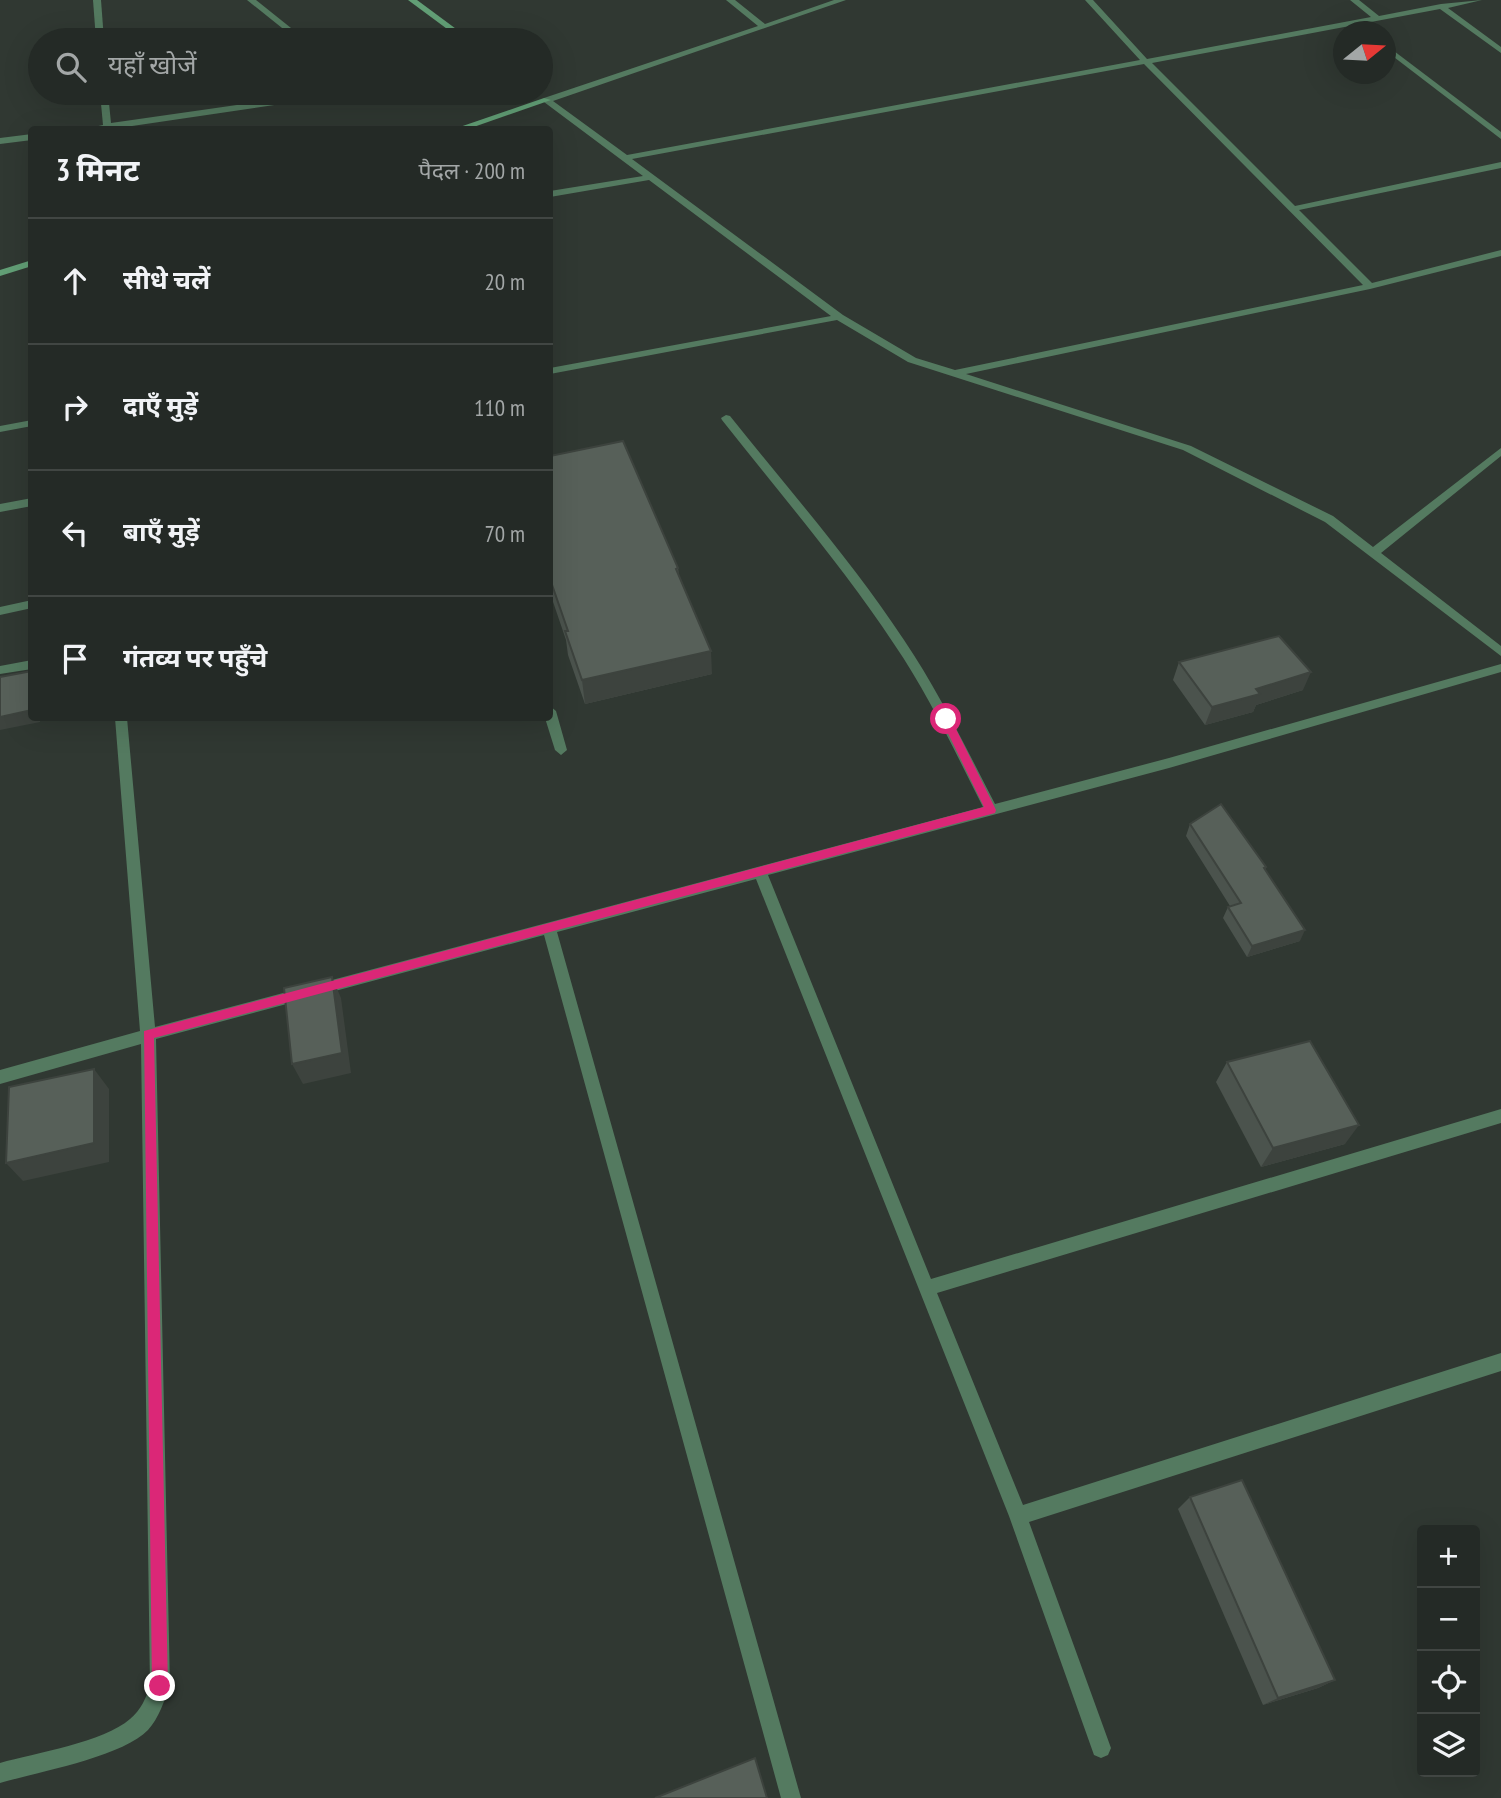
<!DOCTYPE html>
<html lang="hi">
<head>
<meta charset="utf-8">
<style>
	body { margin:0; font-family:"PT Sans Narrow","Noto Sans Devanagari",sans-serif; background:#303632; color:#f1f3f6 }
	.controls { position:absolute; right:21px; bottom:21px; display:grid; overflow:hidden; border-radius:7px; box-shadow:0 7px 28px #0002 }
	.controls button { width:63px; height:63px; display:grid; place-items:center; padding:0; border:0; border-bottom:2px solid #414643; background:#242a26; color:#f1f3f6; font:35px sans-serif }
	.compass { position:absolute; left:1333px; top:21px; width:63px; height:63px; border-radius:50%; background:#242a26; box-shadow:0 7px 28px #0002; rotate:72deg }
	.stop { position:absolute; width:21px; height:21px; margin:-16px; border:5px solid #db2777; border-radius:50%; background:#fff }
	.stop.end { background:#db2777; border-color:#fff; box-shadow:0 2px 7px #0008 }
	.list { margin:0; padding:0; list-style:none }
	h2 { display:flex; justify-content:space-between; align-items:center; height:91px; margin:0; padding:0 28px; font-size:30px }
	h2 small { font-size:23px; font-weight:400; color:#a3a7a7 }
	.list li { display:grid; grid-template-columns:46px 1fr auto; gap:21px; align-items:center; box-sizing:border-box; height:126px; padding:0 28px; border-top:2px solid #414643 }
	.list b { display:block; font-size:26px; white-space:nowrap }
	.list em { font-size:23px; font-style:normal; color:#a3a7a7 }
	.icon { flex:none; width:38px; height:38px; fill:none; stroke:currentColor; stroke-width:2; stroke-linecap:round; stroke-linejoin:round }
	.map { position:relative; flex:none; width:1501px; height:1798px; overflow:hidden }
	.search { position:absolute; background:#242a26; box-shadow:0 7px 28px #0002; left:28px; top:28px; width:525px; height:77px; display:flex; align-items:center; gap:18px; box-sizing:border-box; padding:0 24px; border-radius:38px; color:#a3a7a7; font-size:26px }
	.panel { position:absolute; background:#242a26; box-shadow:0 7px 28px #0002; left:28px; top:126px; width:525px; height:595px; border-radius:7px }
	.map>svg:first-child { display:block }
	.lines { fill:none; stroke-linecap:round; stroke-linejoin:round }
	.street { fill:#547a60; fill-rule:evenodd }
	.secondary { fill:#629f76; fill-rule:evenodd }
	.wall { fill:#4b534d }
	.shaded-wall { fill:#3d433e }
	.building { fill:#576059; stroke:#3d433e; stroke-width:2 }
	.route { fill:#db2777 }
</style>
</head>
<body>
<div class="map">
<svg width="1501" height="1798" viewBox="0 0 1501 1798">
	<rect width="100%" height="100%" fill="#303832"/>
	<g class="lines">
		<g class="street">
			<path d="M 93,0 L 101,0 L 104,40 L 96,40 Z"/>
			<path d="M 247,0 L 256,0 L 306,40 L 297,40 Z"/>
			<path d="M 726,0 L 735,0 L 765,24 L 834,0 L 846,0 L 553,101 L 627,155 L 1140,60 L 1085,0 L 1093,0 L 1147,59 L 1371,17 L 1350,0 L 1359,0 L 1379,16 L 1441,4 L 1482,0 L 1448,8 L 1501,47 L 1501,53 L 1440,9 L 1152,63 L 1295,206 L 1501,162 L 1501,168 L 1299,210 L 1372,283 L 1501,250 L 1501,256 L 1370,289 L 966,374 L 1191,446 L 1333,516 L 1373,547 L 1501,448 L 1501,456 L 1381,553 L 1501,646 L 1501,656 L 1325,522 L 1183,450 L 908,362 L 837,320 L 550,374 L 550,368 L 831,316 L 649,180 L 550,197 L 550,191 L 643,176 L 544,102 L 544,98 L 758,26 ZM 1144,64 L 1363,285 L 955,370 L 916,358 L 843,315 L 632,159 Z"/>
			<path d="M 1386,45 L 1501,132 L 1501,139 L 1386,51 Z"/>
			<path d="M 100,93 L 108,93 L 111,123 L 320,93 L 339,93 L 335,96 L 105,130 L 80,130 L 103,125 Z"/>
			<path d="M 32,134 L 32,140 L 0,144 L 0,138 Z"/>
			<path d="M 726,415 L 730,416 C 789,490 852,561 904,640 C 939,692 966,748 995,804 L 1169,758 L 1501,664 L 1501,672 L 1169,768 L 768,875 L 931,1279 L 1501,1109 L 1501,1123 L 937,1293 L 1023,1505 L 1501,1353 L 1501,1371 L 1029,1522 L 1111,1748 L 1108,1755 L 1101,1758 L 1094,1755 L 1009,1516 L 756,879 L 557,932 L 801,1798 L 781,1798 L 544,935 L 156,1039 L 170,1686 C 164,1701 159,1718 148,1730 C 122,1757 38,1772 0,1783 L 0,1763 C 35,1753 104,1742 130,1719 C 141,1710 146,1698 150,1686 L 141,1044 L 0,1084 L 0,1070 L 140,1031 L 115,718 L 127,718 L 155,1027 L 983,807 C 955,752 929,695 894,644 C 842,565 780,494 722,420 L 721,418 Z"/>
			<path d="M 32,420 L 32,426 L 0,432 L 0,426 Z"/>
			<path d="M 32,498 L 32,506 L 0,512 L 0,504 Z"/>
			<path d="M 32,600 L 32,608 L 0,615 L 0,607 Z"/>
			<path d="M 32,660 L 32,669 L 0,674 L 0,666 Z"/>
			<path d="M 550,706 L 556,711 L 567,750 L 561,755 L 555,750 L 545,718 L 550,718 Z"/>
		</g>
		<g class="secondary">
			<path d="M 408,0 L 417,0 L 471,40 L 462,40 Z"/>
			<path d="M 544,98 L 551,100 L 465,130 L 451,130 Z"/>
			<path d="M 32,260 L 32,266 L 0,276 L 0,270 Z"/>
		</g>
	</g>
	<g class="wall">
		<path d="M 550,456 L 678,568 L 679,576 L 712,674 L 585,704 L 568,655 L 566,640 L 550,593 Z"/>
		<path d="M 1179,662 L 1303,690 L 1256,705 L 1253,712 L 1205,725 L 1173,680 Z"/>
		<path d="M 1190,824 L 1266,867 L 1265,870 L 1300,941 L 1247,957 L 1223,918 L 1228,907 L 1230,906 L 1186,836 Z"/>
		<path d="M 1227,1062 L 1345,1144 L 1261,1167 L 1216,1082 Z"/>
		<path d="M 1190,1497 L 1335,1680 L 1318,1688 L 1263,1705 L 1178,1509 Z"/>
	</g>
	<g class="shaded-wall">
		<path d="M 711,651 L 712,674 L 585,704 L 582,680 Z"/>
		<path d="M 1311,672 L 1303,690 L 1256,705 L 1253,712 L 1205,725 L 1212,707 L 1256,689 Z"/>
		<path d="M 32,710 L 32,718 L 40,718 L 40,722 L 0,730 L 0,717 Z"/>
		<path d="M 1305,930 L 1300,941 L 1247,957 L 1252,946 Z"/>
		<path d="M 332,977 L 341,998 L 351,1073 L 303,1084 L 292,1064 Z"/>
		<path d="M 94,1069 L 109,1089 L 109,1162 L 23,1181 L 6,1163 Z"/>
		<path d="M 1359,1125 L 1345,1144 L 1261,1167 L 1273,1148 Z"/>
		<path d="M 1335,1680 L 1318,1688 L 1263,1705 L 1278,1698 Z"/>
	</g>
	<g class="building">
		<path d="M 623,441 L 678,568 L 676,569 L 711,651 L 582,680 L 565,631 L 568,631 L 550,579 L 550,456 Z"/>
		<path d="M 1279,636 L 1311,672 L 1256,689 L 1260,694 L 1212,707 L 1179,662 Z"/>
		<path d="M 32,671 L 32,710 L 0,717 L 0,677 Z"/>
		<path d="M 1221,804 L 1266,867 L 1264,868 L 1305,930 L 1252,946 L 1228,907 L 1241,903 L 1190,824 Z"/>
		<path d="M 332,977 L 342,1053 L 292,1064 L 284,988 Z"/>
		<path d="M 1310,1041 L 1359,1125 L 1273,1148 L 1227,1062 Z"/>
		<path d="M 94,1069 L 94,1143 L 6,1163 L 9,1087 Z"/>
		<path d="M 1242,1480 L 1335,1680 L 1278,1698 L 1190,1497 Z"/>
		<path d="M 755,1758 L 767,1798 L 655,1798 Z"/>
	</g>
	<path class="route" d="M 946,715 L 951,719 L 996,810 L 995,813 L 154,1038 L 168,1686 L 165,1691 L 160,1694 L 154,1691 L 152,1686 L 144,1031 L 984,807 L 941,719 Z"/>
</svg>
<div class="controls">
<button>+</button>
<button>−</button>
<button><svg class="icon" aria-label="locate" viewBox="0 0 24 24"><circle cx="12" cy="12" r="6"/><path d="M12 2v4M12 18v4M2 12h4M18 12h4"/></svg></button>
<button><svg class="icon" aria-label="layers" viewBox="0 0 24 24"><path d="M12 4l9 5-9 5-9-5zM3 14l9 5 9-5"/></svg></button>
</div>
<svg class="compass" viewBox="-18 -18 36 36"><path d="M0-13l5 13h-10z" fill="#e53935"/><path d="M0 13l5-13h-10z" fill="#a3a7a7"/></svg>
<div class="stop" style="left:946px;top:719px"></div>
<div class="stop end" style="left:160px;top:1686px"></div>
<div class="search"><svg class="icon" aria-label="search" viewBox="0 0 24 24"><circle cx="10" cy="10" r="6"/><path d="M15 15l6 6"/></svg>यहाँ खोजें</div>
<section class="panel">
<h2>3 मिनट<small>पैदल · 200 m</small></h2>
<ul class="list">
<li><svg class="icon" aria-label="ahead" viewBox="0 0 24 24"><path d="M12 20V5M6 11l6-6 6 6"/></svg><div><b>सीधे चलें</b></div><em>20 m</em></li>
<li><svg class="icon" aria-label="right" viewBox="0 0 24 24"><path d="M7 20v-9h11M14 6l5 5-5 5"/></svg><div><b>दाएँ मुड़ें</b></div><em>110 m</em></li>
<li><svg class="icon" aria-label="left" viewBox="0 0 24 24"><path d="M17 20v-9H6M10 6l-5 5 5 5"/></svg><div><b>बाएँ मुड़ें</b></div><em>70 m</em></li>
<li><svg class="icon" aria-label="arrive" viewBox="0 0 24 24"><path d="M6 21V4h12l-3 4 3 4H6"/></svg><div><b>गंतव्य पर पहुँचे</b></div></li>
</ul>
</section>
</div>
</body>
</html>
